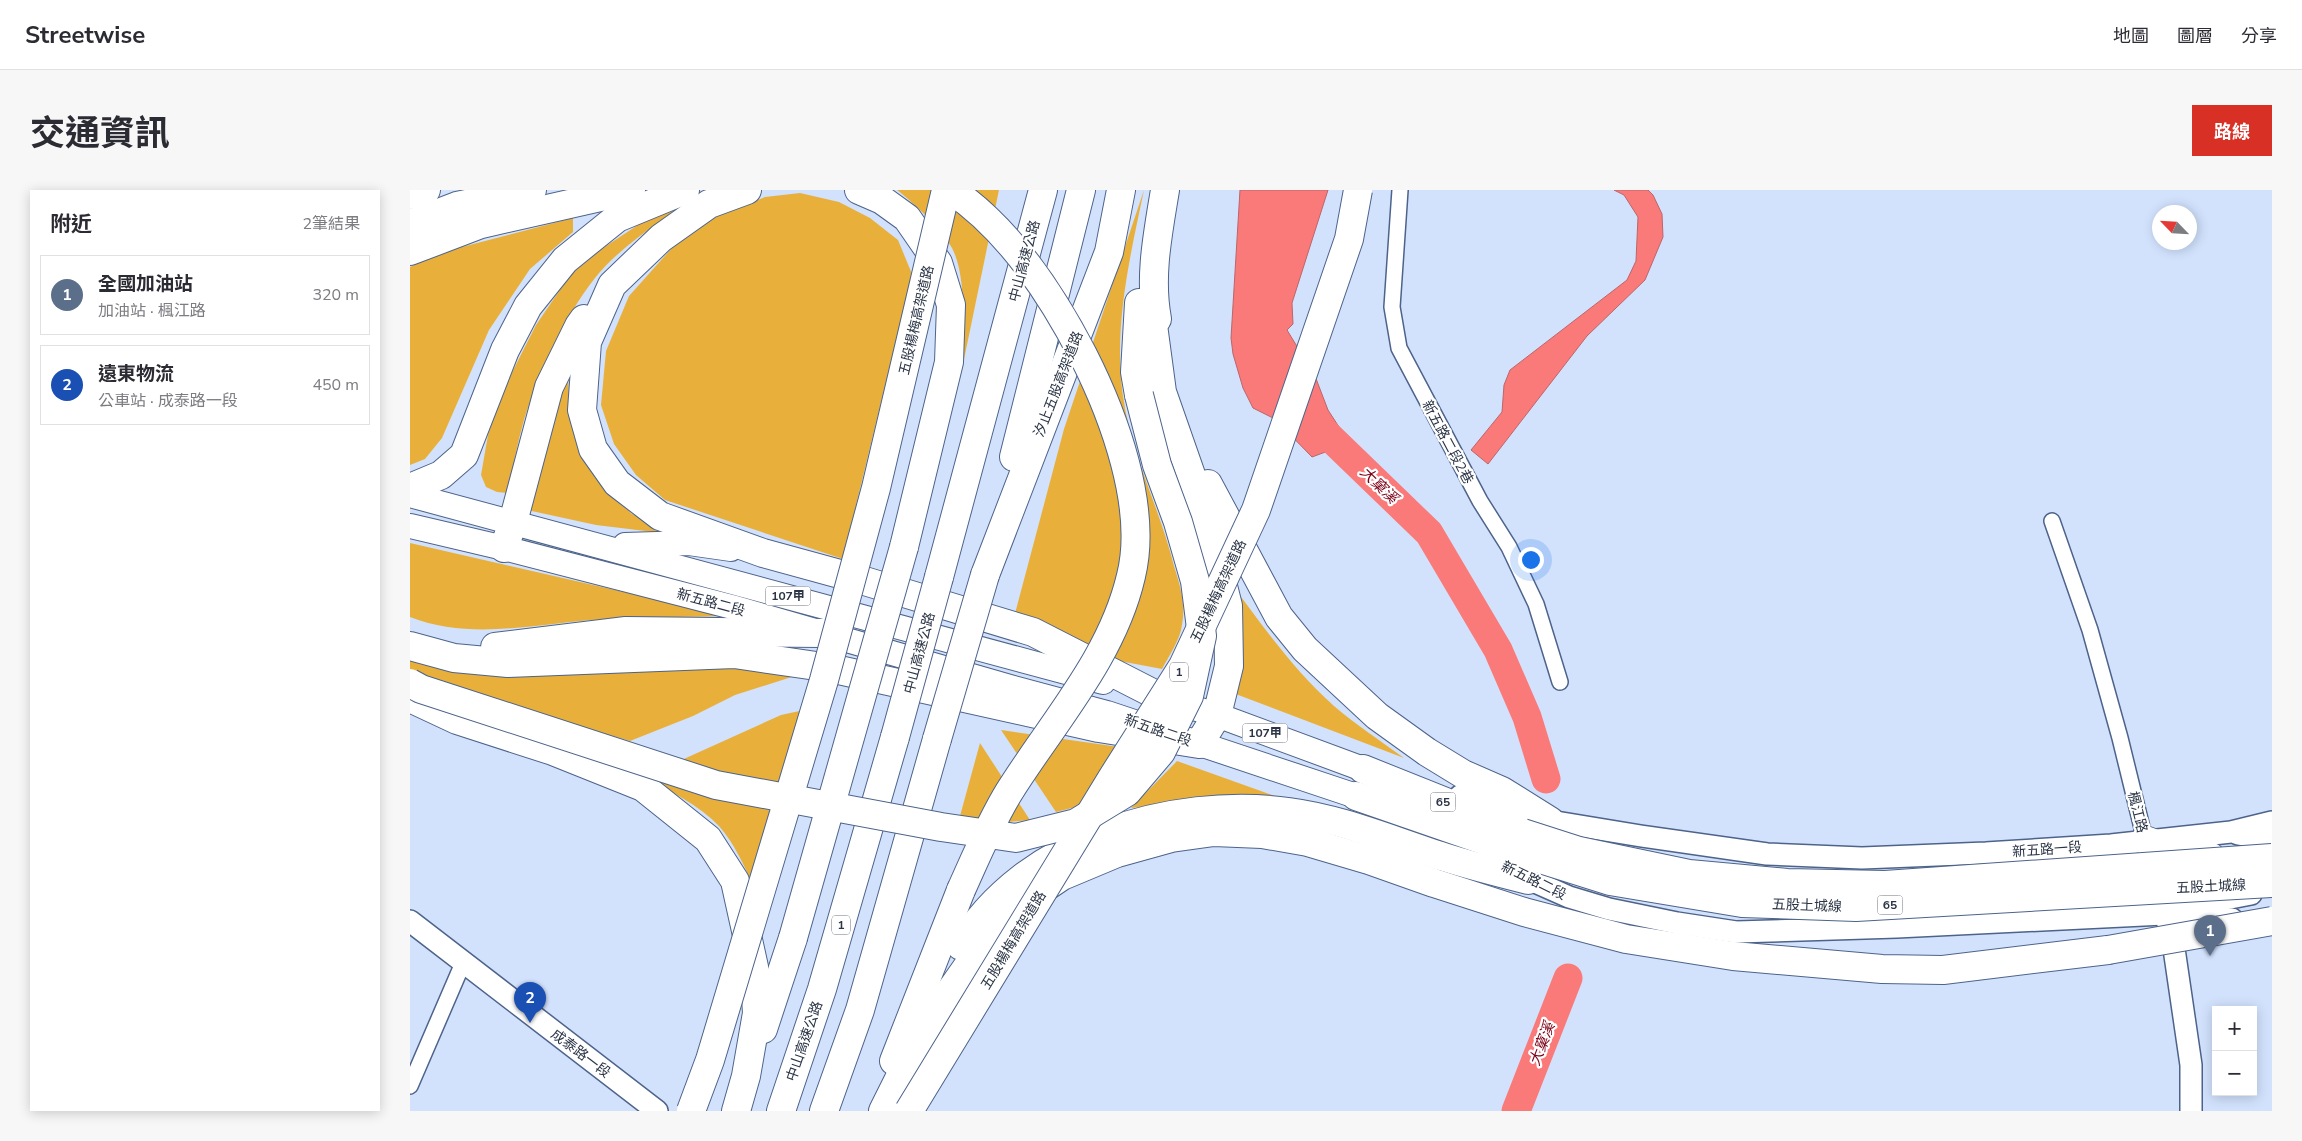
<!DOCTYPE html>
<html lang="zh-TW">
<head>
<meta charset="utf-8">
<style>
	body { margin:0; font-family:"Nunito Sans","Noto Sans TC",sans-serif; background:#f7f7f7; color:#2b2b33 }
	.controls { position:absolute; right:15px; bottom:15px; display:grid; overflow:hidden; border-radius:0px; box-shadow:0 2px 12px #0003 }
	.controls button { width:45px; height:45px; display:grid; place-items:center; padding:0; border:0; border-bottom:1px solid #e1e1e2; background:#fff; color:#2b2b33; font:25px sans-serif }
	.compass { position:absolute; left:1742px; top:15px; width:45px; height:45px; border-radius:50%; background:#fff; box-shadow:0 2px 12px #0003; rotate:295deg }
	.you { position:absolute; left:1120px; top:369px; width:18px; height:18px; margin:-12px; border:4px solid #fff; border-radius:50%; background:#1a73e8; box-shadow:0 0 0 8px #1a73e833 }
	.badge { display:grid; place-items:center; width:32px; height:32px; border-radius:50%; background:#d93025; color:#fff; font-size:16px; font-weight:700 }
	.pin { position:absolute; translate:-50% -41px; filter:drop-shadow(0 1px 2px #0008) }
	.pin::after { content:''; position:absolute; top:26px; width:18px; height:15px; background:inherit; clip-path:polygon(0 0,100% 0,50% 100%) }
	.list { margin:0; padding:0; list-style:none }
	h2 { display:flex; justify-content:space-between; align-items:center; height:65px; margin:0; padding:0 20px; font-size:21px }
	h2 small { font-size:16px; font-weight:400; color:#7c7c81 }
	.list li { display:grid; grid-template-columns:32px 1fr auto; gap:15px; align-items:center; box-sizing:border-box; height:80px; margin:0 10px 10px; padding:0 10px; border:1px solid #e1e1e2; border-radius:0px }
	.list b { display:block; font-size:19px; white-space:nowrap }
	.list p { margin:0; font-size:16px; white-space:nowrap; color:#7c7c81 }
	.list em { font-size:16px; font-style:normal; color:#7c7c81 }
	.map { position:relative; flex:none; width:1862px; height:921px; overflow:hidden; border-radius:0px }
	header { display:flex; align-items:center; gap:30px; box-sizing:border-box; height:70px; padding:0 25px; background:#fff; border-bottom:1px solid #e1e1e2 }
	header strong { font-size:24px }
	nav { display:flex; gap:28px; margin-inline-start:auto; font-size:18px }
	.intro { display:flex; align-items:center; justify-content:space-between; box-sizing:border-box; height:120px; padding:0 30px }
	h1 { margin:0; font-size:35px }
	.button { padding:12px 22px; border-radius:0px; background:#d93025; color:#fff; font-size:18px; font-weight:700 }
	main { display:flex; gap:30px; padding:0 30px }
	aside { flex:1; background:#fff; border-radius:0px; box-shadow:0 2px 12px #0003 }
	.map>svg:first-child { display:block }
	.green { fill:#e8b03a }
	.water { fill:#fa7a79; stroke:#bc656a }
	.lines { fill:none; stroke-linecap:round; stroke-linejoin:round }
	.river { stroke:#fa7a79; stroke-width:29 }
	.street-casing { stroke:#4d638a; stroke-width:18 }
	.secondary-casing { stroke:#4d638a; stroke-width:24 }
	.primary-casing { stroke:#4d638a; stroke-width:26 }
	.highway-casing { stroke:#4d638a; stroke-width:30 }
	.street { stroke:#fff; stroke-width:15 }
	.secondary { stroke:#fff; stroke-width:21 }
	.primary { stroke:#fff; stroke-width:24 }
	.highway { stroke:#fff; stroke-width:28 }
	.highway-bridge-casing { stroke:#4d638a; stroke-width:30; stroke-linecap:butt }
	.highway-bridge { stroke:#fff; stroke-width:28 }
	.labels { text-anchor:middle; stroke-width:4.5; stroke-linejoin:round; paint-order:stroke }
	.shield { fill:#fff; stroke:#6b727e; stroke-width:1 }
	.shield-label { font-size:12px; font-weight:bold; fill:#2b3546 }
	.street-label { font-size:14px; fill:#2b3546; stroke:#fff }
	.water-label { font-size:15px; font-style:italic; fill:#7c0017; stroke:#fff }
</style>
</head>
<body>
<header>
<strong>Streetwise</strong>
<nav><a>地圖</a><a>圖層</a><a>分享</a></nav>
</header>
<div class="intro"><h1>交通資訊</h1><a class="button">路線</a></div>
<main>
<aside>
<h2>附近<small>2筆結果</small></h2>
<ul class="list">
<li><span class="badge" style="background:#5c6f8a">1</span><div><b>全國加油站</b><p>加油站 · 楓江路</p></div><em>320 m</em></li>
<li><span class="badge" style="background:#1a4fb4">2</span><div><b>遠東物流</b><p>公車站 · 成泰路一段</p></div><em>450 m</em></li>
</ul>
</aside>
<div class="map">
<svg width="1862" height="921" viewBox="0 0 1862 921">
	<rect width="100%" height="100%" fill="#d2e2fd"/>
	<g class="green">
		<path d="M 294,0 C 259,26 212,54 185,88 C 153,129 130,180 114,230 C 107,254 103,279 97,303 L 87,302 L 76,297 L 71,285 L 78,245 L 94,198 L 126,135 L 160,85 L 193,58 L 231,33 Z"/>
		<path d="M 487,0 L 589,0 L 552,179 C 552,144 558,89 542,58 C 531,39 504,13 487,0 Z"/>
		<path d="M 734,0 C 720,67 703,137 713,206 C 721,264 750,319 764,376 C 770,395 776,414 772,435 C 770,450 759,466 752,479 L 598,450 L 654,239 Z"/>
		<path d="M 390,3 L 429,12 L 460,28 L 488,50 L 502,84 L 433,369 L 255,310 L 226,285 L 204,254 L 191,215 L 196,161 L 219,106 L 262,58 L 307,26 L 355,7 Z"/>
		<path d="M 163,28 L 163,42 L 120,79 L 79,140 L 32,248 L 15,269 L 0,275 L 0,77 L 25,64 Z"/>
		<path d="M 158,183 L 160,228 L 175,272 L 205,307 L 222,324 L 293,348 L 186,335 L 117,320 Z"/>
		<path d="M 0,353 L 319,426 C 273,427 227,427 181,430 C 120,435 59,450 0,427 Z"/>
		<path d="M 821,393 C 853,437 884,480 924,516 C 946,535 971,551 994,568 L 823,503 Z"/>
		<path d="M 0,468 L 76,484 L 119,486 L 286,476 L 344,478 L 391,484 L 325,505 L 283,526 L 220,551 L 0,487 Z"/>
		<path d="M 394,520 L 344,697 C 334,676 325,654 309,636 C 289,615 260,601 234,587 L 371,525 Z"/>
		<path d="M 591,540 L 709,557 L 670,616 L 646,622 Z"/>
		<path d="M 570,553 L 620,630 L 598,632 L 550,626 Z"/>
		<path d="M 767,571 L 893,616 L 791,610 L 721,618 Z"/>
	</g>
	<g class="water">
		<path d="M 830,0 L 918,0 L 882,113 L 883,134 L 877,140 L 905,186 L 918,220 L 931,240 L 929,257 L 902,267 L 865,229 L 843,218 L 833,198 L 823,164 L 821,148 Z"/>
		<path d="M 1204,0 L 1238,0 L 1243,5 L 1252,24 L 1253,47 L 1235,90 L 1177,146 L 1078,274 L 1061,260 L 1092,222 L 1094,195 L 1100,180 L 1217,90 L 1226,71 L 1228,27 L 1214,5 Z"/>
	</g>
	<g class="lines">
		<g class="river">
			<path d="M 901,229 L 1019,343 L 1088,460 L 1117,527 L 1136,589"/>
			<path d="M 1106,921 L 1158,788"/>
		</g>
		<defs>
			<g id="street">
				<path d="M 990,0 L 982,117 L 989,158 L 1070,311 L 1099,357 L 1126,414 L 1150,492"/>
				<path d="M 1642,331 L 1680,440 L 1710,548 L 1735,650"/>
				<path d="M 0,896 L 53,773"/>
			</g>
			<g id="secondary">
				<path d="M 1050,606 L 1140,631 L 1231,646 L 1357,664 L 1452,668 L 1576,663 L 1701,655 L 1821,642 L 1862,632"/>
				<path d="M 1828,644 L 1862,650"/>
				<path d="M 1105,683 L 1159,707 L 1199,719 L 1267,733 L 1326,742 L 1487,737 L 1754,724 L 1786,729 L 1822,729"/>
				<path d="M 1761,722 L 1779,716 L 1841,704"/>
				<path d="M 0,731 L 247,921"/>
				<path d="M 1758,735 L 1762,745 L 1781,875 L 1781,921"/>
			</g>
			<g id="primary">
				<path d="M 0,305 L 693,492"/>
				<path d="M 0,336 L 94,358 L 322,417 L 600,497 L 697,523 L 946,606"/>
				<path d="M 215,355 L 279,353 L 321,359"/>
				<path d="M 757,510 L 807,525 L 953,579"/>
			</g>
			<g id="highway">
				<path d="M 337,0 L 299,14 L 251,48 L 202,95 L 177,152 L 172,220 L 183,259 L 207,293 L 250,326 L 353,363 L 448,389 L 623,442 L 756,510"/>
				<path d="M 449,0 L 472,10 L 497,28 L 528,73 L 541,115 L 539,172 L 494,357"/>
				<path d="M 0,5 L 16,0"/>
				<path d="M 0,34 L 47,16 L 122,0"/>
				<path d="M 0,61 L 71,34 L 221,0"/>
				<path d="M 729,113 L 725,182 L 729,205"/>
				<path d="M 747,129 C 739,86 748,43 755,0"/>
				<path d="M 604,267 L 671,0"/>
				<path d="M 798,294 L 869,427 L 895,459 L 967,526 L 1017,562 L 1053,584 L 1092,601 L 1140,631"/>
				<path d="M 0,298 L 31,285 L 54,265 L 95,160 L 118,116 L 155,70 L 207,28 L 275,0"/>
				<path d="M 94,358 L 103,332 L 139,197 L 169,136 L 174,129"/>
				<path d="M 575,385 L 699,62 L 711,0"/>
				<path d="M 529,387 L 633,0"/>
				<path d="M 0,456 L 44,468 L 98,473 L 324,464 L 420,478 L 689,538 L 789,554 L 807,525 L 819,476 L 818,416 L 795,325 L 752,202 L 743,135 L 744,111"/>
				<path d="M 85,457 L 216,441 L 413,443"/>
				<path d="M 0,508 L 47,530 L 143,561 L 233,597 L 298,649 L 325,691 L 344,777 L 347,823 L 336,886 L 326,921"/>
				<path d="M 953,579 L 1113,643"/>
				<path d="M 946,606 L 1105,661"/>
				<path d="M 1735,650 L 1781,667 L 1801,667"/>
				<path d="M 551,756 C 613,650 762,606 879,622 C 933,629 983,651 1034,667 C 1062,676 1090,683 1118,690"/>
				<path d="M 353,839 L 383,748"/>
				<path d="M 484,871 L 551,700"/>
				<path d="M 371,921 L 412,799 L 485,547"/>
				<path d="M 414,921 L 450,820 L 527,549"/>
				<path d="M 473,921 L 493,881 L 541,800 L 574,753 L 609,715 L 652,686 L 707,663 L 761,648 L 804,642 L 852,644 L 898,652 L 959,670 L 1024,693 L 1114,722 L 1216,749 L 1323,766 L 1472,779 L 1533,780 L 1698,760"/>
			</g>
		</defs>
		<use href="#street" class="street-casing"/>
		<use href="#secondary" class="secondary-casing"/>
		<use href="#primary" class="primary-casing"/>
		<use href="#highway" class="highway-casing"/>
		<use href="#street" class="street"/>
		<use href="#secondary" class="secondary"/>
		<use href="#primary" class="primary"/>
		<use href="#highway" class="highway"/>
		<defs>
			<g id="highway-bridge">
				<path d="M 541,0 C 598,38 642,105 673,165 C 704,226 738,318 721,386 C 702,468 642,533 599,602 C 580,633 566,667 551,700"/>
				<path d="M 0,493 L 11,499 L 306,595 L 531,637 L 606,648 L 666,633 L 717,602 L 751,562 L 779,506 L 792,446 L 785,391 L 768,332 L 747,275 L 729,205"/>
				<path d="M 485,547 L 529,387"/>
				<path d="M 527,549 L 575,385"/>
				<path d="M 1113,643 L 1169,661 L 1279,684 L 1377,693 L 1475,695 L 1862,668"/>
				<path d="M 1105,661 L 1200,691 L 1332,713 L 1446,717 L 1862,693"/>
				<path d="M 383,748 L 494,357"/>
				<path d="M 1698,760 L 1862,731"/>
				<path d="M 281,921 L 300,870 L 414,490 L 466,298 L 536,0"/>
				<path d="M 499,921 L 702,588 L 773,476 L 846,320 L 939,49 L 948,0"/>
			</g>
		</defs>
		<use href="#highway-bridge" class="highway-bridge-casing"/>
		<use href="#highway-bridge" class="highway-bridge"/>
	</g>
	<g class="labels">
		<g class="shield">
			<rect x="355.5" y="396.5" width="45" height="19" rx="4"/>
			<rect x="760" y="472.5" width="18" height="19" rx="4"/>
			<rect x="832.5" y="533.5" width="45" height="19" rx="4"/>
			<rect x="1020.5" y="602.5" width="25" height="19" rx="4"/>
			<rect x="1467.5" y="705.5" width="25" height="19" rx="4"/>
			<rect x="422" y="725.5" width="18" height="19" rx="4"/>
		</g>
		<g class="shield-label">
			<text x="378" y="410">107甲</text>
			<text x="769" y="486">1</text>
			<text x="855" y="547">107甲</text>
			<text x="1033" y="616">65</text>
			<text x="1480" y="719">65</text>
			<text x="431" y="739">1</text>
		</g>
		<g class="street-label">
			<text transform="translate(614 71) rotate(-75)" y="5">中山高速公路</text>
			<text transform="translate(506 130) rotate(-77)" y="5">五股楊梅高架道路</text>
			<text transform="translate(648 194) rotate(-69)" y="5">汐止五股高架道路</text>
			<text transform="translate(1038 252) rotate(62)" y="5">新五路二段2巷</text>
			<text transform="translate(808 401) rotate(-65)" y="5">五股楊梅高架道路</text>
			<text transform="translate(301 412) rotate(15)" y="5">新五路二段</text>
			<text transform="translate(509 463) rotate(-75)" y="5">中山高速公路</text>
			<text transform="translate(748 540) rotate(19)" y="5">新五路二段</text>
			<text transform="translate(1728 622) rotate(76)" y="5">楓江路</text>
			<text transform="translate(1637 659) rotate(-4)" y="5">新五路一段</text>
			<text transform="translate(1124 690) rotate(26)" y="5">新五路二段</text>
			<text transform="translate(1801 696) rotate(-3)" y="5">五股土城線</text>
			<text transform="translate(1397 715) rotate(2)" y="5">五股土城線</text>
			<text transform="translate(603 750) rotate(-59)" y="5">五股楊梅高架道路</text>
			<text transform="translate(394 851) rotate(-71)" y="5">中山高速公路</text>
			<text transform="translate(171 863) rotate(37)" y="5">成泰路一段</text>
		</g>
		<g class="water-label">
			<text transform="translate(969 295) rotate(44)" y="5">大窠溪</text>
			<text transform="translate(1132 854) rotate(-69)" y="5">大窠溪</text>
		</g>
	</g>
</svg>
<div class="controls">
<button>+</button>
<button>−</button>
</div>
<svg class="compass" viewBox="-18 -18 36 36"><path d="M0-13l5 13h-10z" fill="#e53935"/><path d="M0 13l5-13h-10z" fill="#7c7c81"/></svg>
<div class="you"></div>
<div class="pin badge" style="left:1800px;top:766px;background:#5c6f8a">1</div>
<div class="pin badge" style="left:120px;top:833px;background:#1a4fb4">2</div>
</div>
</main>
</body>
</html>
